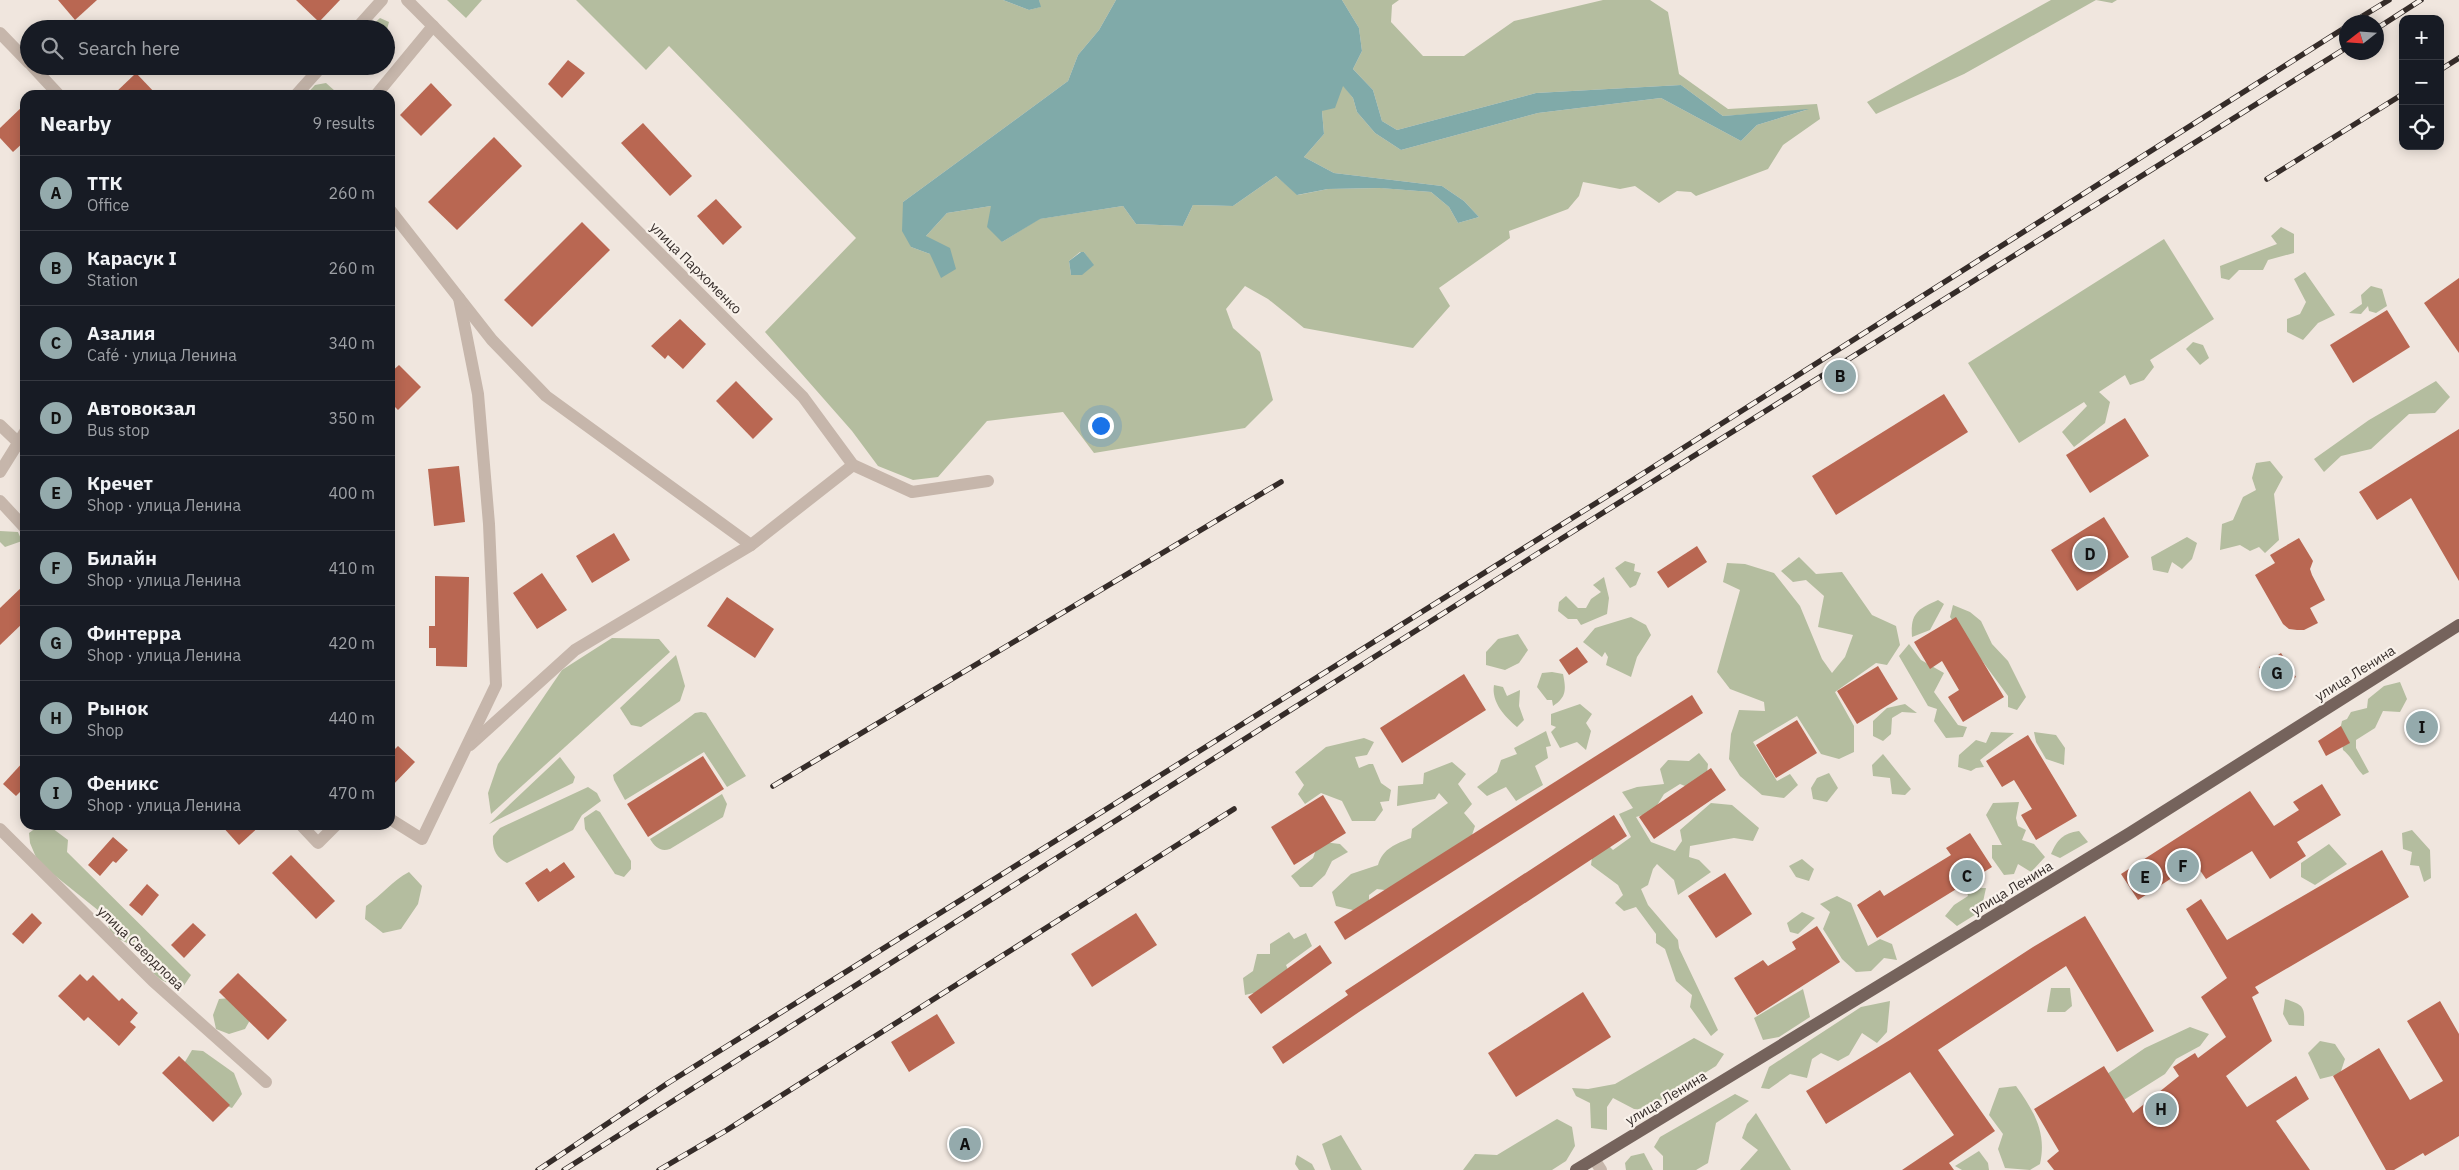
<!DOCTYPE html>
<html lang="en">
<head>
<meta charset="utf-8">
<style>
	body { margin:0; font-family:"IBM Plex Sans",sans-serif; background:#20242c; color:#f1f3f6 }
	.controls { position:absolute; right:15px; top:15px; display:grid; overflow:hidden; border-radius:10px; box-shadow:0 2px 12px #0003 }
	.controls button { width:45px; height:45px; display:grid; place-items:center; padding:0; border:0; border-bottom:1px solid #363941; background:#171b24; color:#f1f3f6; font:25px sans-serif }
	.compass { position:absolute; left:2339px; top:15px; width:45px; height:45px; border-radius:50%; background:#171b24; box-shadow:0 2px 12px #0003; rotate:253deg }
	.you { position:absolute; left:1100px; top:425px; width:18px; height:18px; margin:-12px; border:4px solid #fff; border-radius:50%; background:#1a73e8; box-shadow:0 0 0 8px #1a73e833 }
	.badge { display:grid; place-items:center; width:32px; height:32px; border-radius:50%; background:#94aaac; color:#111; font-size:16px; font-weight:700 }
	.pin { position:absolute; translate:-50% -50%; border:2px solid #fff; box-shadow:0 1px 5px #0006 }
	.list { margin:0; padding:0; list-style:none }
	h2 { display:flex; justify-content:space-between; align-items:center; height:65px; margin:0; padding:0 20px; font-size:21px }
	h2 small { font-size:16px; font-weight:400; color:#9ea1a6 }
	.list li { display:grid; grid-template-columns:32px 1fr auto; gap:15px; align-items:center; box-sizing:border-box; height:75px; padding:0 20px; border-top:1px solid #363941 }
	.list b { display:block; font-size:19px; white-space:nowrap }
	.list p { margin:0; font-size:16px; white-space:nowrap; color:#9ea1a6 }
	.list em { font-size:16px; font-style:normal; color:#9ea1a6 }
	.icon { flex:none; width:28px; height:28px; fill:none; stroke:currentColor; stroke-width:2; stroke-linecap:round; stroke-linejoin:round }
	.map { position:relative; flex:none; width:2459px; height:1170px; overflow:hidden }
	.search { position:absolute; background:#171b24; box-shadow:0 2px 12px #0003; left:20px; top:20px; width:375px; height:55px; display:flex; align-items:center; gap:12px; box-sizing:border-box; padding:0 18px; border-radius:28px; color:#9ea1a6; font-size:19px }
	.panel { position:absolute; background:#171b24; box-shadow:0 2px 12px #0003; left:20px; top:90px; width:375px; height:740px; border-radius:15px }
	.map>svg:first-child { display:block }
	.green { fill:#b4bd9f; fill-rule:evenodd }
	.water { fill:#80aaa9 }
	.building { fill:#b96752 }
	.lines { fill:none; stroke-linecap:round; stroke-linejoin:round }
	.minor { stroke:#c6b6ab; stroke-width:12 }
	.major { stroke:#75635c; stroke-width:12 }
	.rail-casing { stroke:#352c29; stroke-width:5.5 }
	.rail { stroke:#f8f1ea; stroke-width:4; stroke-dasharray:11; stroke-linecap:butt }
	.labels { text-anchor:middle; stroke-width:4.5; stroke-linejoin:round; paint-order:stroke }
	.street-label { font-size:14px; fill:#352c29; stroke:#f8f1ea }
</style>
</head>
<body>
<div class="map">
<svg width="2459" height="1170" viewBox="0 0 2459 1170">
	<rect width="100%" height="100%" fill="#f0e6de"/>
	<g class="green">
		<path d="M 447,0 L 482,0 L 466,18 Z"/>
		<path d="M 576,0 L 1003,0 L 1029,10 L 1040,7 L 1039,0 L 1116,0 L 1099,30 L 1078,55 L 1068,81 L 903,202 L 911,247 L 930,254 L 926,236 L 947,213 L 991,206 L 1002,242 L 1039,219 L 1123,206 L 1136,224 L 1183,226 L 1193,205 L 1233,206 L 1276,176 L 1298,195 L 1328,189 L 1381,188 L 1431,192 L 1449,207 L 1458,223 L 1479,217 L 1464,201 L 1442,186 L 1334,173 L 1304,157 L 1324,134 L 1322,111 L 1343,85 L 1353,98 L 1357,112 L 1375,133 L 1401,150 L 1538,113 L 1661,98 L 1741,141 L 1757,125 L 1806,110 L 1723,116 L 1681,85 L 1536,93 L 1397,130 L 1382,121 L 1373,90 L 1353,69 L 1362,51 L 1359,28 L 1342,0 L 1399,0 L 1392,5 L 1391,22 L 1423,56 L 1464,56 L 1514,21 L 1603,0 L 1650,0 L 1668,12 L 1679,74 L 1728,109 L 1817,104 L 1820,119 L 1783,145 L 1768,169 L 1696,196 L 1691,192 L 1677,191 L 1659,203 L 1635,186 L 1620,189 L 1583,182 L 1579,196 L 1568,209 L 1509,231 L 1510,238 L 1439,288 L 1450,306 L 1413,348 L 1304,328 L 1268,299 L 1245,286 L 1226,309 L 1233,328 L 1260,352 L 1273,400 L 1245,428 L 1094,453 L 1063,412 L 987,421 L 938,477 L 913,480 L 878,466 L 852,431 L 765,332 L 856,238 L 669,46 L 646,70 ZM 1080,252 L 1084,252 L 1093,265 L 1071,275 L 1069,261 Z"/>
		<path d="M 2051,0 L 2117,0 L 2112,3 L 2096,0 L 1964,74 L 1876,114 L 1867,102 Z"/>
		<path d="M 380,18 L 389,22 L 386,33 L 386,29 L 368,29 Z"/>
		<path d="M 326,83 L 335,91 L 331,95 L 306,95 L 315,85 Z"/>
		<path d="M 2281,227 L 2294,234 L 2294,253 L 2268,260 L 2263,270 L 2239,270 L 2229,280 L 2221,278 L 2220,266 L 2277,244 L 2271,236 Z"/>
		<path d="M 2164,239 L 2214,319 L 2150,360 L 2154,367 L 2144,380 L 2130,385 L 2125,375 L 2099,392 L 2110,402 L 2105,423 L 2074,447 L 2062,432 L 2087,406 L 2084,402 L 2019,443 L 1968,363 Z"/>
		<path d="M 2305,272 L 2335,315 L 2318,323 L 2303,340 L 2287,332 L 2287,319 L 2300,314 L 2306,302 L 2294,279 Z"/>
		<path d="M 2371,286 L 2382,289 L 2387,306 L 2376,313 L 2369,311 L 2368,306 L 2361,314 L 2349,313 L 2362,304 L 2361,295 Z"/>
		<path d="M 2193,342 L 2203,345 L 2209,358 L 2200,365 L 2186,349 Z"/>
		<path d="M 2436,381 L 2450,397 L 2435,413 L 2409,414 L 2371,449 L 2341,456 L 2324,472 L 2314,459 L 2369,420 Z"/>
		<path d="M 2270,461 L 2283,477 L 2274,494 L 2279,540 L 2265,553 L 2259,547 L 2250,551 L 2240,545 L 2220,550 L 2222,524 L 2233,520 L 2243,497 L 2256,490 L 2252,478 L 2256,463 Z"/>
		<path d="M 0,531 L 18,532 L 22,541 L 5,547 L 0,542 Z"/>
		<path d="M 2187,537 L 2197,543 L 2192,559 L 2182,569 L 2172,562 L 2168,573 L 2153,570 L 2151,557 Z"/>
		<path d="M 1799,557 L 1816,574 L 1842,572 L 1872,615 L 1896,626 L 1900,645 L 1887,665 L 1876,663 L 1835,692 L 1854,726 L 1854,752 L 1839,759 L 1821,754 L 1797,716 L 1753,742 L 1777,781 L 1790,774 L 1798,785 L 1784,798 L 1762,795 L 1740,776 L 1729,759 L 1731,734 L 1739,710 L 1765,711 L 1764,702 L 1730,689 L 1717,672 L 1740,590 L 1723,582 L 1727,563 L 1745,564 L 1774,573 L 1800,606 L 1822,659 L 1832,673 L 1845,657 L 1853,635 L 1818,627 L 1824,596 L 1806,580 L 1793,582 L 1781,571 Z"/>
		<path d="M 1625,561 L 1635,564 L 1634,571 L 1641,573 L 1636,585 L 1630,588 L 1615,568 Z"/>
		<path d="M 1604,577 L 1609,598 L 1607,614 L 1581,625 L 1577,619 L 1568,619 L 1558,611 L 1559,602 L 1566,596 L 1578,608 L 1586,608 L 1591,599 L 1601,592 L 1593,585 Z"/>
		<path d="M 1938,600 L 1944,604 L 1930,630 L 1912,637 C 1910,613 1918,609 1938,600 Z"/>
		<path d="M 1953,605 L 1970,612 L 1981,621 L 1992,644 L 2008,661 L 2026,697 L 2017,710 L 2008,707 L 2008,696 L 1950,617 Z"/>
		<path d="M 1631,617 L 1646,625 L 1651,635 L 1637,657 L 1631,677 L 1606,665 L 1608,657 L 1605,652 L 1602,657 L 1583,642 L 1595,628 Z"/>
		<path d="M 1518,634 L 1528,650 L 1519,663 L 1505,670 L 1486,665 L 1486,652 L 1498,639 Z"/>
		<path d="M 612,638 L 659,639 L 670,652 L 491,814 L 488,793 L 498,764 L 562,670 Z"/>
		<path d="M 1909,644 L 1921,660 L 1944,673 L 1934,692 L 1958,725 L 1967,727 L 1963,737 L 1946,738 L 1934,721 L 1937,709 L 1928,706 L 1899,656 Z"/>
		<path d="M 676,655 L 685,686 L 680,701 L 641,727 L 631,725 L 620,708 Z"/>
		<path d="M 1552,672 L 1563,674 C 1566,689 1567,697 1553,706 L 1552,700 L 1547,700 L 1537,687 L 1542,673 Z"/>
		<path d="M 2400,682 L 2407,699 L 2400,712 L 2383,711 L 2375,728 L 2356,740 L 2356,748 L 2369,772 L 2363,775 C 2354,766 2354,759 2343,750 L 2340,730 L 2342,721 L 2347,719 L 2351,712 L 2367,708 L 2368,699 L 2384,686 Z"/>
		<path d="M 1494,685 L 1503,687 L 1507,696 L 1520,690 L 1519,706 L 1524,720 L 1517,727 C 1505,717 1491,702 1494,685 Z"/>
		<path d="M 1580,704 L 1592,714 L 1586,723 L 1591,731 L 1586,750 L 1577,742 L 1560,748 L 1551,732 L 1556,727 L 1551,725 L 1551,714 Z"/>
		<path d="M 1905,704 L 1917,713 L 1902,712 L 1892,718 L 1891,734 L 1883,741 L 1873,736 L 1873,721 L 1887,708 Z"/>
		<path d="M 701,712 L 706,713 L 746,776 L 727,787 L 704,752 L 625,800 L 614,780 L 613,775 L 695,713 Z"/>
		<path d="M 1546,731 L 1551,746 L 1546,747 L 1548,758 L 1535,766 L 1543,785 L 1516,801 L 1506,787 L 1487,796 L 1477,787 L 1497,772 L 1501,760 L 1517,754 L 1514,748 Z"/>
		<path d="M 1991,732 L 2014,733 L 1980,760 L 1984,767 L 1976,768 L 1971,771 L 1958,767 L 1959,755 L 1976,740 L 1986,743 Z"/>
		<path d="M 2034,732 L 2056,735 L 2065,748 L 2064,765 L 2046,759 L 2036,742 Z"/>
		<path d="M 1364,738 L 1374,742 L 1367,755 L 1355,757 L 1359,768 L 1369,764 L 1373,764 L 1381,783 L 1391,790 L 1389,801 L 1380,802 L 1383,810 L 1375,821 L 1352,821 L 1342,801 L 1321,793 L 1305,804 L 1298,794 L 1304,785 L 1295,772 L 1326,747 Z"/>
		<path d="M 1699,753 L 1708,764 L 1707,774 L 1690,788 L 1680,784 L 1664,794 L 1653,812 L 1636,817 L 1651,842 L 1675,851 L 1682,841 L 1680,830 L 1711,803 L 1732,805 L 1759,828 L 1753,841 L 1734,838 L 1690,846 L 1689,857 L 1699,860 L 1711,872 L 1678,895 L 1674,880 L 1657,864 L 1653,869 L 1648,885 L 1641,889 L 1648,905 L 1678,940 L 1679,948 L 1718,1030 L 1711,1036 L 1690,1007 L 1692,995 L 1676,981 L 1665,949 L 1656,943 L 1656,934 L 1636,907 L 1624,911 L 1615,903 L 1623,895 L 1618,885 L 1591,865 L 1593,850 L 1606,843 L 1613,850 L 1631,837 L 1619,814 L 1633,808 L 1622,792 L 1637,787 L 1664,784 L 1660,769 L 1668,760 L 1689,761 Z"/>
		<path d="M 1883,754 L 1911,789 L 1905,795 L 1892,794 L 1890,778 L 1873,776 L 1872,765 Z"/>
		<path d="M 560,757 L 575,777 L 573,783 L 489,824 Z"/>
		<path d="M 1452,762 L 1466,774 L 1458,784 L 1472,804 L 1464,813 L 1475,826 L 1469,844 L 1392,891 L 1377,889 L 1369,895 L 1369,908 L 1357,911 L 1336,906 L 1332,892 L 1351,874 L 1378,865 C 1383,848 1396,844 1411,838 L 1412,829 L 1448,803 L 1439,793 L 1435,799 L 1397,806 L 1398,786 L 1423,784 L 1424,773 Z"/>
		<path d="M 1829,773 L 1838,788 L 1827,802 L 1813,799 L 1811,788 L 1817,778 Z"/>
		<path d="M 588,787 L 597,793 L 601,801 L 582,815 L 573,830 L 507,863 C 496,857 492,849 493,836 L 500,828 Z"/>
		<path d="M 722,794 L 727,804 L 723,817 L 670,849 C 660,852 655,847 650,839 Z"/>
		<path d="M 2019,802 L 2016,818 L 2018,826 L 2026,830 L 2022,840 L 2034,844 L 2045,857 L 2031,872 L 2018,864 L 2014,874 L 2004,875 L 1992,858 L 1992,845 L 2002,845 L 1986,815 L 1993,803 Z"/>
		<path d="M 596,810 L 600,812 L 631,861 L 631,869 L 624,877 L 615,874 L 585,829 L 584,818 Z"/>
		<path d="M 40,825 L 48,825 L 68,840 L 67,852 L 191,975 L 183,987 C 176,985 166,983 160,979 C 141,965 141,943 113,938 L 104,915 L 38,862 L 30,843 L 29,833 Z"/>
		<path d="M 2412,830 L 2430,850 L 2431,878 L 2424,882 L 2419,866 L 2410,865 L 2412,852 L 2403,849 L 2402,833 Z"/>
		<path d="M 2079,831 L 2088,842 L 2060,858 L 2051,854 C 2057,840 2063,833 2079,831 Z"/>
		<path d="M 1323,842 L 1340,844 L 1348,852 L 1332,861 L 1325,875 L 1312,887 L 1300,887 L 1291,876 L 1313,858 L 1317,847 Z"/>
		<path d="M 2329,844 L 2347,864 L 2315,885 L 2301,877 L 2301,863 Z"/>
		<path d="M 1802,859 L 1814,869 L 1809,881 L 1796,877 L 1789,866 Z"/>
		<path d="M 409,872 L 422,886 L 418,904 L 401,929 L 383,933 L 365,919 L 366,906 C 382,895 392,881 409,872 Z"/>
		<path d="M 1966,888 L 1986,888 L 1981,911 L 1957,926 L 1945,916 L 1954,905 L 1968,896 Z"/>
		<path d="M 1837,896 L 1851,903 L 1868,946 L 1880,939 L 1892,944 L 1897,960 L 1884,958 L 1871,971 L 1856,972 L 1842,959 L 1823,929 L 1830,912 L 1820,904 Z"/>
		<path d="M 1802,912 L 1815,918 L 1798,934 L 1790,932 L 1787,923 Z"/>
		<path d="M 1289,932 L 1294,939 L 1306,933 L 1312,946 L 1286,965 L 1289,972 L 1258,992 L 1245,995 L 1243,978 L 1253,971 L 1257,954 L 1270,954 L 1270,944 Z"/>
		<path d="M 2051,988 L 2070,988 L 2072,1006 L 2065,1012 L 2047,1012 Z"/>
		<path d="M 1803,989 L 1810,1017 L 1779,1037 L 1763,1040 L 1754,1018 Z"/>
		<path d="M 242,997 L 254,1013 L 245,1029 L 229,1034 L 216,1029 L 213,1015 L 219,999 Z"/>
		<path d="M 2285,999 C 2303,1005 2305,1006 2304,1026 L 2289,1025 L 2283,1014 Z"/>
		<path d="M 1890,1001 L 1887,1032 L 1877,1043 L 1862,1033 L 1849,1055 L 1838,1061 L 1821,1053 L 1812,1059 L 1807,1078 L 1790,1074 L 1769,1089 L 1761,1088 L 1769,1067 L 1861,1007 Z"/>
		<path d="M 2190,1027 L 2209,1034 L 2200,1046 L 2176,1059 L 2165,1074 L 2119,1103 L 2104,1076 L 2145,1048 Z"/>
		<path d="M 1694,1038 L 1724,1054 L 1716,1066 L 1645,1110 L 1634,1109 L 1613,1098 L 1607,1107 L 1607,1130 L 1591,1128 L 1590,1103 L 1576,1096 L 1572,1088 L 1588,1089 L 1615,1084 Z"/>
		<path d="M 2320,1041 L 2335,1044 L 2345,1059 L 2340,1074 L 2320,1079 L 2308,1053 Z"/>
		<path d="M 192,1050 L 203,1051 L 234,1073 L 242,1094 L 232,1108 L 219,1103 L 182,1067 Z"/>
		<path d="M 2016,1086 C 2034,1111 2047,1133 2040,1164 L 2030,1170 L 2005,1168 L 1998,1149 L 2003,1134 L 1989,1115 L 1999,1088 Z"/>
		<path d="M 1735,1094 L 1749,1101 L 1716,1123 L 1708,1163 L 1696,1170 L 1663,1170 L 1663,1156 L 1654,1147 L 1660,1137 Z"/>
		<path d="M 1756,1113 L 1791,1170 L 1740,1170 L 1758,1150 L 1742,1138 L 1747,1124 Z"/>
		<path d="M 1557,1119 L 1572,1127 L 1575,1146 L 1566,1161 L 1552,1170 L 1463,1170 L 1475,1154 L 1497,1155 Z"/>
		<path d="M 1341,1135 L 1362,1170 L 1331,1170 L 1322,1144 Z"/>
		<path d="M 1979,1151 L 1988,1163 L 1989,1170 L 1962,1170 L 1955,1166 Z"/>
		<path d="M 1644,1153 L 1653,1170 L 1626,1170 L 1625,1163 L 1631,1156 Z"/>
		<path d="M 1297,1155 L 1312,1164 L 1315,1170 L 1299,1170 L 1295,1164 Z"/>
	</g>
	<g class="water">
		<path d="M 986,0 L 1039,0 L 1041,7 L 1029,10 L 1003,0 Z"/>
		<path d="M 1116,0 L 1342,0 L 1359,28 L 1362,51 L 1353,69 L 1373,90 L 1382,121 L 1397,130 L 1536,93 L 1681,85 L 1723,116 L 1809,109 L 1757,125 L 1741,141 L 1661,98 L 1538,113 L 1401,150 L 1375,133 L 1357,112 L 1353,98 L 1343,86 L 1335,108 L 1322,111 L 1324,134 L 1304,157 L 1334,173 L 1442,186 L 1464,201 L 1479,217 L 1458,223 L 1449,207 L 1431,192 L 1380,188 L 1328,189 L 1297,195 L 1276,176 L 1233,206 L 1193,205 L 1183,226 L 1136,224 L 1123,206 L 1040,219 L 1002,242 L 987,227 L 991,206 L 947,213 L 926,236 L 950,248 L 956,269 L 941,278 L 930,254 L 911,247 L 902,231 L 903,202 L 1068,81 L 1078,55 L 1099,30 Z"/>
		<path d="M 1081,252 L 1084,252 L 1094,265 L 1082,275 L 1071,275 L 1069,261 Z"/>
	</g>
	<g class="building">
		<path d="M 58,0 L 97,0 L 75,20 Z"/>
		<path d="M 296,0 L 340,0 L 319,22 Z"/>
		<path d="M 568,60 L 585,73 L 562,98 L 548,84 Z"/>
		<path d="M 136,73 L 157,95 L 113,95 Z"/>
		<path d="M 431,83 L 452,105 L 421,136 L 400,115 Z"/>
		<path d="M 25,104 L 25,141 L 13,152 L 0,138 L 0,128 Z"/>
		<path d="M 643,123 L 692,176 L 670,196 L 621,143 Z"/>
		<path d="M 494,137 L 522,166 L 457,230 L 428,202 Z"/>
		<path d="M 716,199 L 742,227 L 723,245 L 697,216 Z"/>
		<path d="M 582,222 L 610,250 L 532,327 L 504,300 Z"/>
		<path d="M 2459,278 L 2459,353 L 2424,303 Z"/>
		<path d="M 2387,310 L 2410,347 L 2353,383 L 2330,345 Z"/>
		<path d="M 680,319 L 706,344 L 683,369 L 668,355 L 665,359 L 651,346 Z"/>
		<path d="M 399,365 L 421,387 L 398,410 L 390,402 L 390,373 Z"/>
		<path d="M 736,381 L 773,419 L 753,439 L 716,401 Z"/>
		<path d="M 1944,394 L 1968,432 L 1836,515 L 1812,476 Z"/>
		<path d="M 2125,418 L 2149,456 L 2090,493 L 2066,455 Z"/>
		<path d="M 2459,429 L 2459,581 L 2411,498 L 2377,520 L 2359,492 Z"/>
		<path d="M 459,466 L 465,522 L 434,526 L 428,469 Z"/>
		<path d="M 2104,517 L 2129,557 L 2077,591 L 2051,550 Z"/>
		<path d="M 614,533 L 630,560 L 592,583 L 576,556 Z"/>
		<path d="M 2299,538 L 2313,561 L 2310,569 L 2312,575 L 2325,600 L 2310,608 L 2318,623 L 2304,630 L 2297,630 L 2289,629 L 2283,624 L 2255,575 L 2275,563 L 2270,555 Z"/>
		<path d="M 1697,546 L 1707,562 L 1668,588 L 1657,572 Z"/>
		<path d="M 542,573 L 567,610 L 537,629 L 513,593 Z"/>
		<path d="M 435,576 L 469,577 L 467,667 L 436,666 L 436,648 L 429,648 L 429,626 L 435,626 Z"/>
		<path d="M 25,584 L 25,621 L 0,645 L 0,608 Z"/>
		<path d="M 727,597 L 774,629 L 755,658 L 707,626 Z"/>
		<path d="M 1956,617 L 2004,697 L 1963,722 L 1948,697 L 1959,690 L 1942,661 L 1930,669 L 1914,642 Z"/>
		<path d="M 1577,647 L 1588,662 L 1569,675 L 1559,660 Z"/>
		<path d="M 2281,653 L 2296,677 L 2274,691 L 2259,667 Z"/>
		<path d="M 1878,666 L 1898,699 L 1857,724 L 1837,691 Z"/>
		<path d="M 1464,674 L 1486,710 L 1402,763 L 1380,728 Z"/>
		<path d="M 1692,695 L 1703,713 L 1345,940 L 1334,922 Z"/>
		<path d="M 1797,720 L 1817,753 L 1776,778 L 1756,745 Z"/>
		<path d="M 2341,726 L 2350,743 L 2326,756 L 2318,741 Z"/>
		<path d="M 2028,735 L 2077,816 L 2036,840 L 2021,815 L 2032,809 L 2014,780 L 2002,787 L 1986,761 Z"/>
		<path d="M 398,746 L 415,762 L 390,788 L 390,754 Z"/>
		<path d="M 703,756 L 724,789 L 648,837 L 627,804 Z"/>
		<path d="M 25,760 L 25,787 L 16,796 L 3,784 Z"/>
		<path d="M 1711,768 L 1726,790 L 1654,839 L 1639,817 Z"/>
		<path d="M 2322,784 L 2341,815 L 2297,842 L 2306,856 L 2270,879 L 2252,851 L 2206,879 L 2195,863 L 2138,900 L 2121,874 L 2250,791 L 2274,826 L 2299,810 L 2293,802 Z"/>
		<path d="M 1323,795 L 1346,833 L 1294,865 L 1271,827 Z"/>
		<path d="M 1614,815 L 1627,836 L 1359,1012 L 1283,1064 L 1272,1047 L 1348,995 L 1345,991 Z"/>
		<path d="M 221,825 L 261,825 L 239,845 Z"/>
		<path d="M 1970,833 L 1992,867 L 1877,938 L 1857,905 L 1880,890 L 1884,896 L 1951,855 L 1946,848 Z"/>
		<path d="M 113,837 L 128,850 L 116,863 L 113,861 L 100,876 L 88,865 Z"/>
		<path d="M 2382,850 L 2409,897 L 2255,987 L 2259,993 L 2252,997 L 2272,1041 L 2226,1076 L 2247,1107 L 2296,1076 L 2309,1099 L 2276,1121 L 2310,1170 L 2054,1170 L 2047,1161 L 2059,1151 L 2034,1109 L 2104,1066 L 2133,1113 L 2179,1076 L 2173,1067 L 2195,1053 L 2198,1058 L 2226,1037 L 2201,997 L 2227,978 L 2186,909 L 2201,899 L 2227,940 Z"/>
		<path d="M 291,855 L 335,901 L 316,919 L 272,873 Z"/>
		<path d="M 564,862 L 575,877 L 538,902 L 525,883 L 547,868 L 550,872 Z"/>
		<path d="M 1725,873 L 1752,914 L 1716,938 L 1688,896 Z"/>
		<path d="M 147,884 L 159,895 L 142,916 L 129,905 Z"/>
		<path d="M 32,913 L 42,923 L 23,944 L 12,934 Z"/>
		<path d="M 1136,913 L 1157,945 L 1092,987 L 1071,954 Z"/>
		<path d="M 2085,916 L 2154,1031 L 2117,1052 L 2066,966 L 1938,1050 L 1995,1131 L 1949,1163 L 1954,1170 L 1902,1170 L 1954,1135 L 1910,1072 L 1826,1124 L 1806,1091 L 1890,1040 L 2033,947 Z"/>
		<path d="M 193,923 L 206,935 L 184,958 L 171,945 Z"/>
		<path d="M 1817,926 L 1840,962 L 1757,1015 L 1734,978 L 1763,960 L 1768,966 L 1796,949 L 1792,942 Z"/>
		<path d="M 1320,945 L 1332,963 L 1261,1014 L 1248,997 Z"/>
		<path d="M 238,973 L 287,1020 L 268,1040 L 219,992 Z"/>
		<path d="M 80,974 L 87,981 L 93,975 L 119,1001 L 122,998 L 138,1013 L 130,1022 L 136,1027 L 119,1046 L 88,1017 L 84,1021 L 58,996 Z"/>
		<path d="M 1583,992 L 1611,1037 L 1516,1097 L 1488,1053 Z"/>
		<path d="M 2440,1001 L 2459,1034 L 2459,1136 L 2425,1156 L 2423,1153 L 2394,1170 L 2386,1170 L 2333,1076 L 2379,1048 L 2410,1100 L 2443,1081 L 2407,1021 Z"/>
		<path d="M 937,1014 L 955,1043 L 909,1072 L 891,1042 Z"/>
		<path d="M 179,1056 L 230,1105 L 213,1122 L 162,1073 Z"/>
	</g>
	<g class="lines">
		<g class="minor">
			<path d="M 407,0 L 803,397 L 853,465 L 912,492 L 988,481"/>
			<path d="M 356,29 L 382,0"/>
			<path d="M 0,33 L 29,63"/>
			<path d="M 32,66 L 59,95"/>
			<path d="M 296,95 L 322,66"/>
			<path d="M 376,95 L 433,26"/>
			<path d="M 390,210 L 492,340 L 546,396 L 751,545"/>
			<path d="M 0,425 L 23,447"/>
			<path d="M 0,472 L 25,432"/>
			<path d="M 0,501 L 25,528"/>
			<path d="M 470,745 L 575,650 L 751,545 L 853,465"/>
			<path d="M 390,819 L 422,839 L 496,685 L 489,524 L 478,394 L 459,298"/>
			<path d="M 301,825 L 318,843 L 336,825"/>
			<path d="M 0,829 L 153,981 L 266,1082"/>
			<path d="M 1594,1159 L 1601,1170"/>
		</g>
		<path class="major" d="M 1576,1170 L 2130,833 L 2459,625"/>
		<defs>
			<g id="rail">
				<path d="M 2353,22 L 2389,0"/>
				<path d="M 2376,29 L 2421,0"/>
				<path d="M 2440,70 L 2459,58"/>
				<path d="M 2267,179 L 2403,94"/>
				<path d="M 773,786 L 1281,482"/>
				<path d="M 538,1170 L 668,1083 L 1617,490 L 2346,27"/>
				<path d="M 564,1170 L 1529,559 L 2346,48"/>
				<path d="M 659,1170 L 727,1130 L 1234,809"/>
			</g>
		</defs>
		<use href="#rail" class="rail-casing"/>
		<use href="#rail" class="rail"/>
	</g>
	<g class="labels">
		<g class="street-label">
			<text transform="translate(696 268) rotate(45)" y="5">улица Пархоменко</text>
			<text transform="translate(2355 673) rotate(-32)" y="5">улица Ленина</text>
			<text transform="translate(2012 888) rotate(-31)" y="5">улица Ленина</text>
			<text transform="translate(141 948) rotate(44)" y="5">улица Свердлова</text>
			<text transform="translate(1666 1098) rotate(-31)" y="5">улица Ленина</text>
		</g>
	</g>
</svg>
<div class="controls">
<button>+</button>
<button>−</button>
<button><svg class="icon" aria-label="locate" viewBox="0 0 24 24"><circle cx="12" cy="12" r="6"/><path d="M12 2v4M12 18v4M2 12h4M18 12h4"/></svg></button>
</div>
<svg class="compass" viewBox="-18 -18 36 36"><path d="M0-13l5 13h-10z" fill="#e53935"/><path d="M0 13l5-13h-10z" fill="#9ea1a6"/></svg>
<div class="you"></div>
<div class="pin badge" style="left:965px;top:1144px">A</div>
<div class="pin badge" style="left:1840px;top:376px">B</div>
<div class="pin badge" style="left:1967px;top:876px">C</div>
<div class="pin badge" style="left:2090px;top:554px">D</div>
<div class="pin badge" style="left:2145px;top:877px">E</div>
<div class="pin badge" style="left:2183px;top:866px">F</div>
<div class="pin badge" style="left:2277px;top:673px">G</div>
<div class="pin badge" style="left:2161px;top:1109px">H</div>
<div class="pin badge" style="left:2422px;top:727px">I</div>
<div class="search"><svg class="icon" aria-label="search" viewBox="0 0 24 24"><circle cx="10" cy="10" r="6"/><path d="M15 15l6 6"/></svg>Search here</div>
<section class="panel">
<h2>Nearby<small>9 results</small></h2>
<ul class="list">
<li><span class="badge">A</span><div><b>ТТК</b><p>Office</p></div><em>260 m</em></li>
<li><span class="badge">B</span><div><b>Карасук I</b><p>Station</p></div><em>260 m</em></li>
<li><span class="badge">C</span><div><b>Азалия</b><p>Café · улица Ленина</p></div><em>340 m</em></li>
<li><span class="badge">D</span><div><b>Автовокзал</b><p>Bus stop</p></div><em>350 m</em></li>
<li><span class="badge">E</span><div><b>Кречет</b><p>Shop · улица Ленина</p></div><em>400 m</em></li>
<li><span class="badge">F</span><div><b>Билайн</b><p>Shop · улица Ленина</p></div><em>410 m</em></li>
<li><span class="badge">G</span><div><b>Финтерра</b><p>Shop · улица Ленина</p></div><em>420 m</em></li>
<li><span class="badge">H</span><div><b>Рынок</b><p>Shop</p></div><em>440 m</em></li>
<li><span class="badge">I</span><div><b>Феникс</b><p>Shop · улица Ленина</p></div><em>470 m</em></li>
</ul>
</section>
</div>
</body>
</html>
